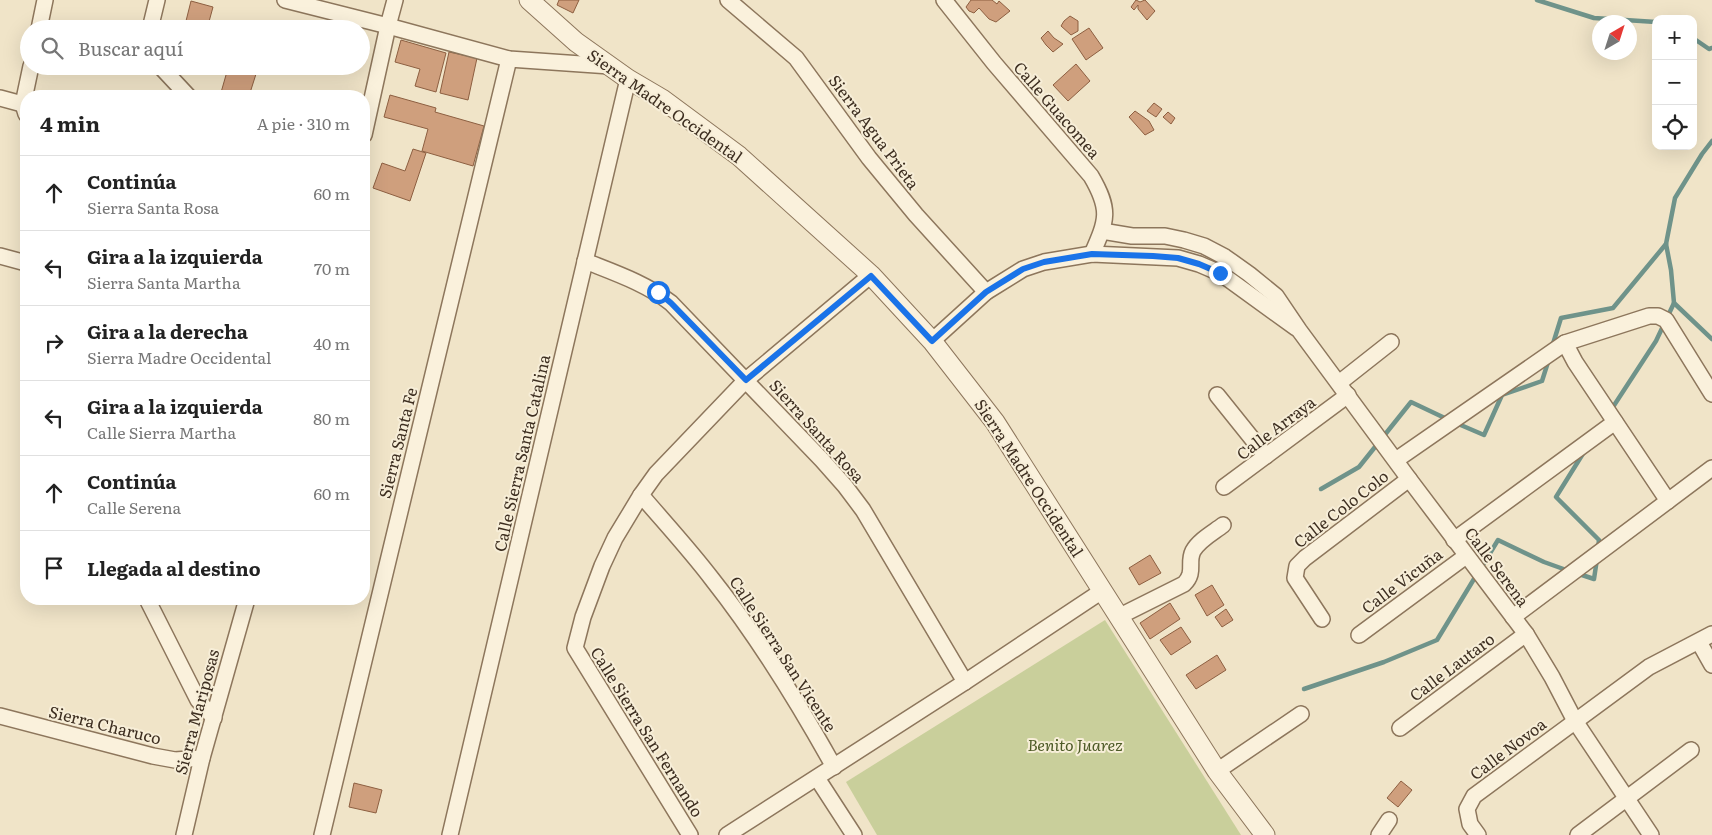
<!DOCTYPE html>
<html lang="es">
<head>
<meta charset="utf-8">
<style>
	body { margin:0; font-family:Literata,serif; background:#f2f2f2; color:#222 }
	.controls { position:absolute; right:15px; top:15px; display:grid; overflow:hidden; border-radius:10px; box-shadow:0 5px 20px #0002 }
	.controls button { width:45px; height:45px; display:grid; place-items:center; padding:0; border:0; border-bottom:1px solid #e0e0e0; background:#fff; color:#222; font:25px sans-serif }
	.compass { position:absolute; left:1592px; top:15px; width:45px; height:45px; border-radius:50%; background:#fff; box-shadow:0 5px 20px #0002; rotate:39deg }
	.stop { position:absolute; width:15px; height:15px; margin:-11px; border:4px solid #1a73e8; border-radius:50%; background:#fff }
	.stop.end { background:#1a73e8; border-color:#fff; box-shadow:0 1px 5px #0008 }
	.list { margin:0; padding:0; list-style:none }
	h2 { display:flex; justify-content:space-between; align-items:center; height:65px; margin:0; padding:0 20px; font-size:21px }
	h2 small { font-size:16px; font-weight:400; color:#767676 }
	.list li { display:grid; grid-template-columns:32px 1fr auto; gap:15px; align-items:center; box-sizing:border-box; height:75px; padding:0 20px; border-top:1px solid #e0e0e0 }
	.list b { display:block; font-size:19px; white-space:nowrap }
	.list p { margin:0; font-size:16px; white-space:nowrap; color:#767676 }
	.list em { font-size:16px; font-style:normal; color:#767676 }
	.icon { flex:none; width:28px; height:28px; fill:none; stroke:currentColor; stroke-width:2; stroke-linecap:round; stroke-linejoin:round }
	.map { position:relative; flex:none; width:1712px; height:835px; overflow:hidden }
	.search { position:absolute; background:#fff; box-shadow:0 5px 20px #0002; left:20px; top:20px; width:350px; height:55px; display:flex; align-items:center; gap:12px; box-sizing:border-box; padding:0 18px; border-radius:28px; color:#767676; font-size:19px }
	.panel { position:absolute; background:#fff; box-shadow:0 5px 20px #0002; left:20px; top:90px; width:350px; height:515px; border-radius:20px }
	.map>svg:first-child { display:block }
	.green { fill:#c9cf9b }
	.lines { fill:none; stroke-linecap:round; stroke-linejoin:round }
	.stream { stroke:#6f938a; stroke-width:4.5 }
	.building { fill:#cf9f7d; stroke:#8d5f41 }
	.minor-casing { stroke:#8d765c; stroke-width:18 }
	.tertiary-casing { stroke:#8d765c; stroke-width:21 }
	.minor { stroke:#faf1dc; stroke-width:15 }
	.tertiary { stroke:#faf1dc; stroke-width:19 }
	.route { stroke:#1a73e8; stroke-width:6 }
	.labels { text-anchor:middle; stroke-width:4; stroke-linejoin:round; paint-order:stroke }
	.street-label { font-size:16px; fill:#3d2e20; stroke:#f7eed8 }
	.park-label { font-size:16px; font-style:italic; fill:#4d5a26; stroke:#f7eed8 }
</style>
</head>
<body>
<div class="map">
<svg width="1712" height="835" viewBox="0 0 1712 835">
	<rect width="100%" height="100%" fill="#f0e4c8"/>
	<path class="green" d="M 1105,620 L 1241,835 L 877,835 L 846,782 Z"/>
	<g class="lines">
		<g class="stream">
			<path d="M 1537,0 L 1594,18 L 1656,22"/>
			<path d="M 1693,38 L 1709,49 L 1712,48"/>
			<path d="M 1674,303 L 1712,339"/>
			<path d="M 1552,347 L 1561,318 L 1613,308 L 1666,244"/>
			<path d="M 1611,410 L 1656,341 L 1674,303 L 1671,270 L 1666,244 L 1675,198 L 1702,154 L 1712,141"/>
			<path d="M 1456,423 L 1484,435 L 1502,395 L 1542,381 L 1549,359"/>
			<path d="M 1584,452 L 1556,497 L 1599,540 L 1598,548"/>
			<path d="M 1321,489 L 1359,467 L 1411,402 L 1449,420"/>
			<path d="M 1481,568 L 1498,540 L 1544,562 L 1569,571"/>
			<path d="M 1576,573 L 1594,579 L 1597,559"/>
			<path d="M 1304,689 L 1384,662 L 1437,640 L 1477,574"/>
		</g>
	</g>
	<g class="building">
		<path d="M 559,0 L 579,0 L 573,13 L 557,5 Z"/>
		<path d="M 971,0 L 992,0 L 997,4 L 999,1 L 1010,11 L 996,22 L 989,19 L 979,8 L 974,13 L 969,11 L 966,7 Z"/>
		<path d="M 1136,0 L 1140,2 L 1145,0 L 1155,11 L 1147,20 L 1138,9 L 1138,5 L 1134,10 L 1131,7 Z"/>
		<path d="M 191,1 L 213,7 L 207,29 L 184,29 Z"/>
		<path d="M 1070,16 L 1078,21 L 1078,31 L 1071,35 L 1061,26 L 1064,21 Z"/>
		<path d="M 1089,28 L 1103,48 L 1086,60 L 1072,39 Z"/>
		<path d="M 1048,31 L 1054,38 L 1063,44 L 1053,52 L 1046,45 L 1041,38 Z"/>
		<path d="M 401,40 L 446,53 L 436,92 L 415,86 L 420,69 L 395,62 Z"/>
		<path d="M 449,52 L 477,58 L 468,100 L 440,93 Z"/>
		<path d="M 1076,64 L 1090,81 L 1068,101 L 1053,85 Z"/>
		<path d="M 228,68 L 256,74 L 249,96 L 220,96 Z"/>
		<path d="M 390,95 L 436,108 L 435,112 L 484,126 L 473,166 L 422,151 L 428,129 L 384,117 Z"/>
		<path d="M 1154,103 L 1162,109 L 1156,117 L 1147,111 Z"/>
		<path d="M 1135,111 L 1149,121 L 1154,130 L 1145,135 L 1129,117 Z"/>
		<path d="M 1168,112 L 1175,118 L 1171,124 L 1163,117 Z"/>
		<path d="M 413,149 L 426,153 L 410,201 L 373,188 L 382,163 L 405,171 Z"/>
		<path d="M 1150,555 L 1161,573 L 1139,585 L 1129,568 Z"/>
		<path d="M 1212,585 L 1224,605 L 1207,616 L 1195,595 Z"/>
		<path d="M 1170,603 L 1180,619 L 1150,639 L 1140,623 Z"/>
		<path d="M 1226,609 L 1233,620 L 1222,627 L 1215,617 Z"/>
		<path d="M 1181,627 L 1191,642 L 1171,655 L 1160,640 Z"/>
		<path d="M 1217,655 L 1226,670 L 1196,689 L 1186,675 Z"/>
		<path d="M 1401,781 L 1412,790 L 1398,807 L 1387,798 Z"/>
		<path d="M 354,783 L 382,790 L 376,813 L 349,807 Z"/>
	</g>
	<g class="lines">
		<defs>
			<g id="minor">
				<path d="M 285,0 L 388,26 L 509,59 L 610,66"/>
				<path d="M 728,0 L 796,58 L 869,158 L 916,215 L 986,292"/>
				<path d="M 944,0 L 994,63 L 1091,176 C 1111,210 1107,220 1092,254"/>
				<path d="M 39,29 L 45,0"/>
				<path d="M 150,29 L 157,0"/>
				<path d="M 160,66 L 188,96"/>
				<path d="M 0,98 L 26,105"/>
				<path d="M 26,114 L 23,104 L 31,66"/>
				<path d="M 364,135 L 388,26 L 395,0"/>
				<path d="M 1102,231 L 1132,236 L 1165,236 L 1184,240 L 1204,246 L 1225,257 L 1249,274 L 1276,296 L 1299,330 L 1409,479 L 1526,634 L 1552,677 L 1575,721 L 1651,835"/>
				<path d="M 0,256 L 26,263"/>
				<path d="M 585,261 C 615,273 645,283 671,303 L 822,460 L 845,486 L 863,510 L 965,682"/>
				<path d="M 932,341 L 986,292 L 1023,269 L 1044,262 L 1092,254 L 1178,258 L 1199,264 L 1220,273 L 1296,328"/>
				<path d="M 1565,343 L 1575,362 L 1668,501"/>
				<path d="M 1339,383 L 1391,342"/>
				<path d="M 1217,395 L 1266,456"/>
				<path d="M 1396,460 L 1565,343 L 1649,316 L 1658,316 L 1666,320 L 1712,394"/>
				<path d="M 1224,487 L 1348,395"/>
				<path d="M 641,495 C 665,523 690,550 712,579 C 757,636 799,704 834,767"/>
				<path d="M 1454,540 L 1615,422"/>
				<path d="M 147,599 L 198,700 L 214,718"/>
				<path d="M 1118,617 L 1184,584 C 1196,572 1187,563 1193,551 C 1199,540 1214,532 1223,525"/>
				<path d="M 1513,617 L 1712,468"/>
				<path d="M 1322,619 L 1295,578 L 1297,566 L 1305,558 L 1409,479"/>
				<path d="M 1359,635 L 1466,556"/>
				<path d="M 1699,642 L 1712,665"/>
				<path d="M 0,716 L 153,756 L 175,760 L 202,758"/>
				<path d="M 1400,728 L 1526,634"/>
				<path d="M 1217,771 L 1301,714"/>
				<path d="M 817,778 L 854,835"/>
				<path d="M 184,835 L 202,758 L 247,599"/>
				<path d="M 322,835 L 509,59"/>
				<path d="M 450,835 L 628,79"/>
				<path d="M 690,835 L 575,648 L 583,617 L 602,566 L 615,538 L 641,495 L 656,474 L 746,380 L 871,275"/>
				<path d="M 727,835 L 965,682 L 1102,591"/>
				<path d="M 1379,835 L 1389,820"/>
				<path d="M 1478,835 L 1470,824 L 1467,809 L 1474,796 L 1649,667 L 1712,634"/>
				<path d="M 1578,835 L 1691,750"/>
			</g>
			<path id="tertiary" d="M 529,0 L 576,42 L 628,79 L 662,99 L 739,156 L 871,275 L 932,341 L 995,422 L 1217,771 L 1265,835"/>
		</defs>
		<use href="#minor" class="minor-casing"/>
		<use href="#tertiary" class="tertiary-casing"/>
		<use href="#minor" class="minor"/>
		<use href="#tertiary" class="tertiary"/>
	</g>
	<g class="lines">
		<path class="route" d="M 658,292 L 671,303 L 746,380 L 871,276 L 932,341 L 986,292 L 1023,269 L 1044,262 L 1092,254 L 1153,256 L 1178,258 L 1199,264 L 1220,273"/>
	</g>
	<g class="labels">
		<g class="street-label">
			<text transform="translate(665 106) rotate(35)" y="6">Sierra Madre Occidental</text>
			<text transform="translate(1057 110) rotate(49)" y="6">Calle Guacomea</text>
			<text transform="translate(874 132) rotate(53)" y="6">Sierra Agua Prieta</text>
			<text transform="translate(1276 428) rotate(-37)" y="6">Calle Arraya</text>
			<text transform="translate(817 431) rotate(48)" y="6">Sierra Santa Rosa</text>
			<text transform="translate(398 443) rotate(-76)" y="6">Sierra Santa Fe</text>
			<text transform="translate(522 453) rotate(-77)" y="6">Calle Sierra Santa Catalina</text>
			<text transform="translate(1029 478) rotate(57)" y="6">Sierra Madre Occidental</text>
			<text transform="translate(1341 509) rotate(-38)" y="6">Calle Colo Colo</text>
			<text transform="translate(1497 567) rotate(53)" y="6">Calle Serena</text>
			<text transform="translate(1402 581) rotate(-37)" y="6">Calle Vicuña</text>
			<text transform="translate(783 654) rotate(57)" y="6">Calle Sierra San Vicente</text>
			<text transform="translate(1452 667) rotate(-37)" y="6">Calle Lautaro</text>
			<text transform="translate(197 712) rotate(-75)" y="6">Sierra Mariposas</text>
			<text transform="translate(105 725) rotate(14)" y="6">Sierra Charuco</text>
			<text transform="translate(647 732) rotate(58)" y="6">Calle Sierra San Fernando</text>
			<text transform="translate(1508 749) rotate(-37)" y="6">Calle Novoa</text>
		</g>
		<g class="park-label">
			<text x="1075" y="751">Benito Juarez</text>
		</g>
	</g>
</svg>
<div class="controls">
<button>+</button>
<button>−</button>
<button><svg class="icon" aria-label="locate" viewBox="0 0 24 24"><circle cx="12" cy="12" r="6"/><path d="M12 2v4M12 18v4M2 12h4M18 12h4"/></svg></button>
</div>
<svg class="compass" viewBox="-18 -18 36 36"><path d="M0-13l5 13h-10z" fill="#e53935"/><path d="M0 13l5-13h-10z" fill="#767676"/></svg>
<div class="stop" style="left:658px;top:292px"></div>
<div class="stop end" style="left:1220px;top:273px"></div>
<div class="search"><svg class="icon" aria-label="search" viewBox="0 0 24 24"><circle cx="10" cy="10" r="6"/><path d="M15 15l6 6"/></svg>Buscar aquí</div>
<section class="panel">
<h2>4 min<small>A pie · 310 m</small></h2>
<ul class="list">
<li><svg class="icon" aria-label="ahead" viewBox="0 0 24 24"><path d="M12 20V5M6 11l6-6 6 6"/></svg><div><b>Continúa</b><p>Sierra Santa Rosa</p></div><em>60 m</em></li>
<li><svg class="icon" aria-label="left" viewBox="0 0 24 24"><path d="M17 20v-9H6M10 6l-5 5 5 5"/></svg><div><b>Gira a la izquierda</b><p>Sierra Santa Martha</p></div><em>70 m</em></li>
<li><svg class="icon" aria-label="right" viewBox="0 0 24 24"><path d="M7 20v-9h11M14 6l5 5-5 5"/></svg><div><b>Gira a la derecha</b><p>Sierra Madre Occidental</p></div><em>40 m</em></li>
<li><svg class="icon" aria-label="left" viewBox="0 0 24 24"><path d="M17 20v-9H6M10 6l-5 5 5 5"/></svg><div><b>Gira a la izquierda</b><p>Calle Sierra Martha</p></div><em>80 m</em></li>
<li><svg class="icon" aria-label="ahead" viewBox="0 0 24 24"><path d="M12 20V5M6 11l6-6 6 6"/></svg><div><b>Continúa</b><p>Calle Serena</p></div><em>60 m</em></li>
<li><svg class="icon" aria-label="arrive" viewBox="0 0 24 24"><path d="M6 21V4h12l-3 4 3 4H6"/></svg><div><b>Llegada al destino</b></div></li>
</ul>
</section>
</div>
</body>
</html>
